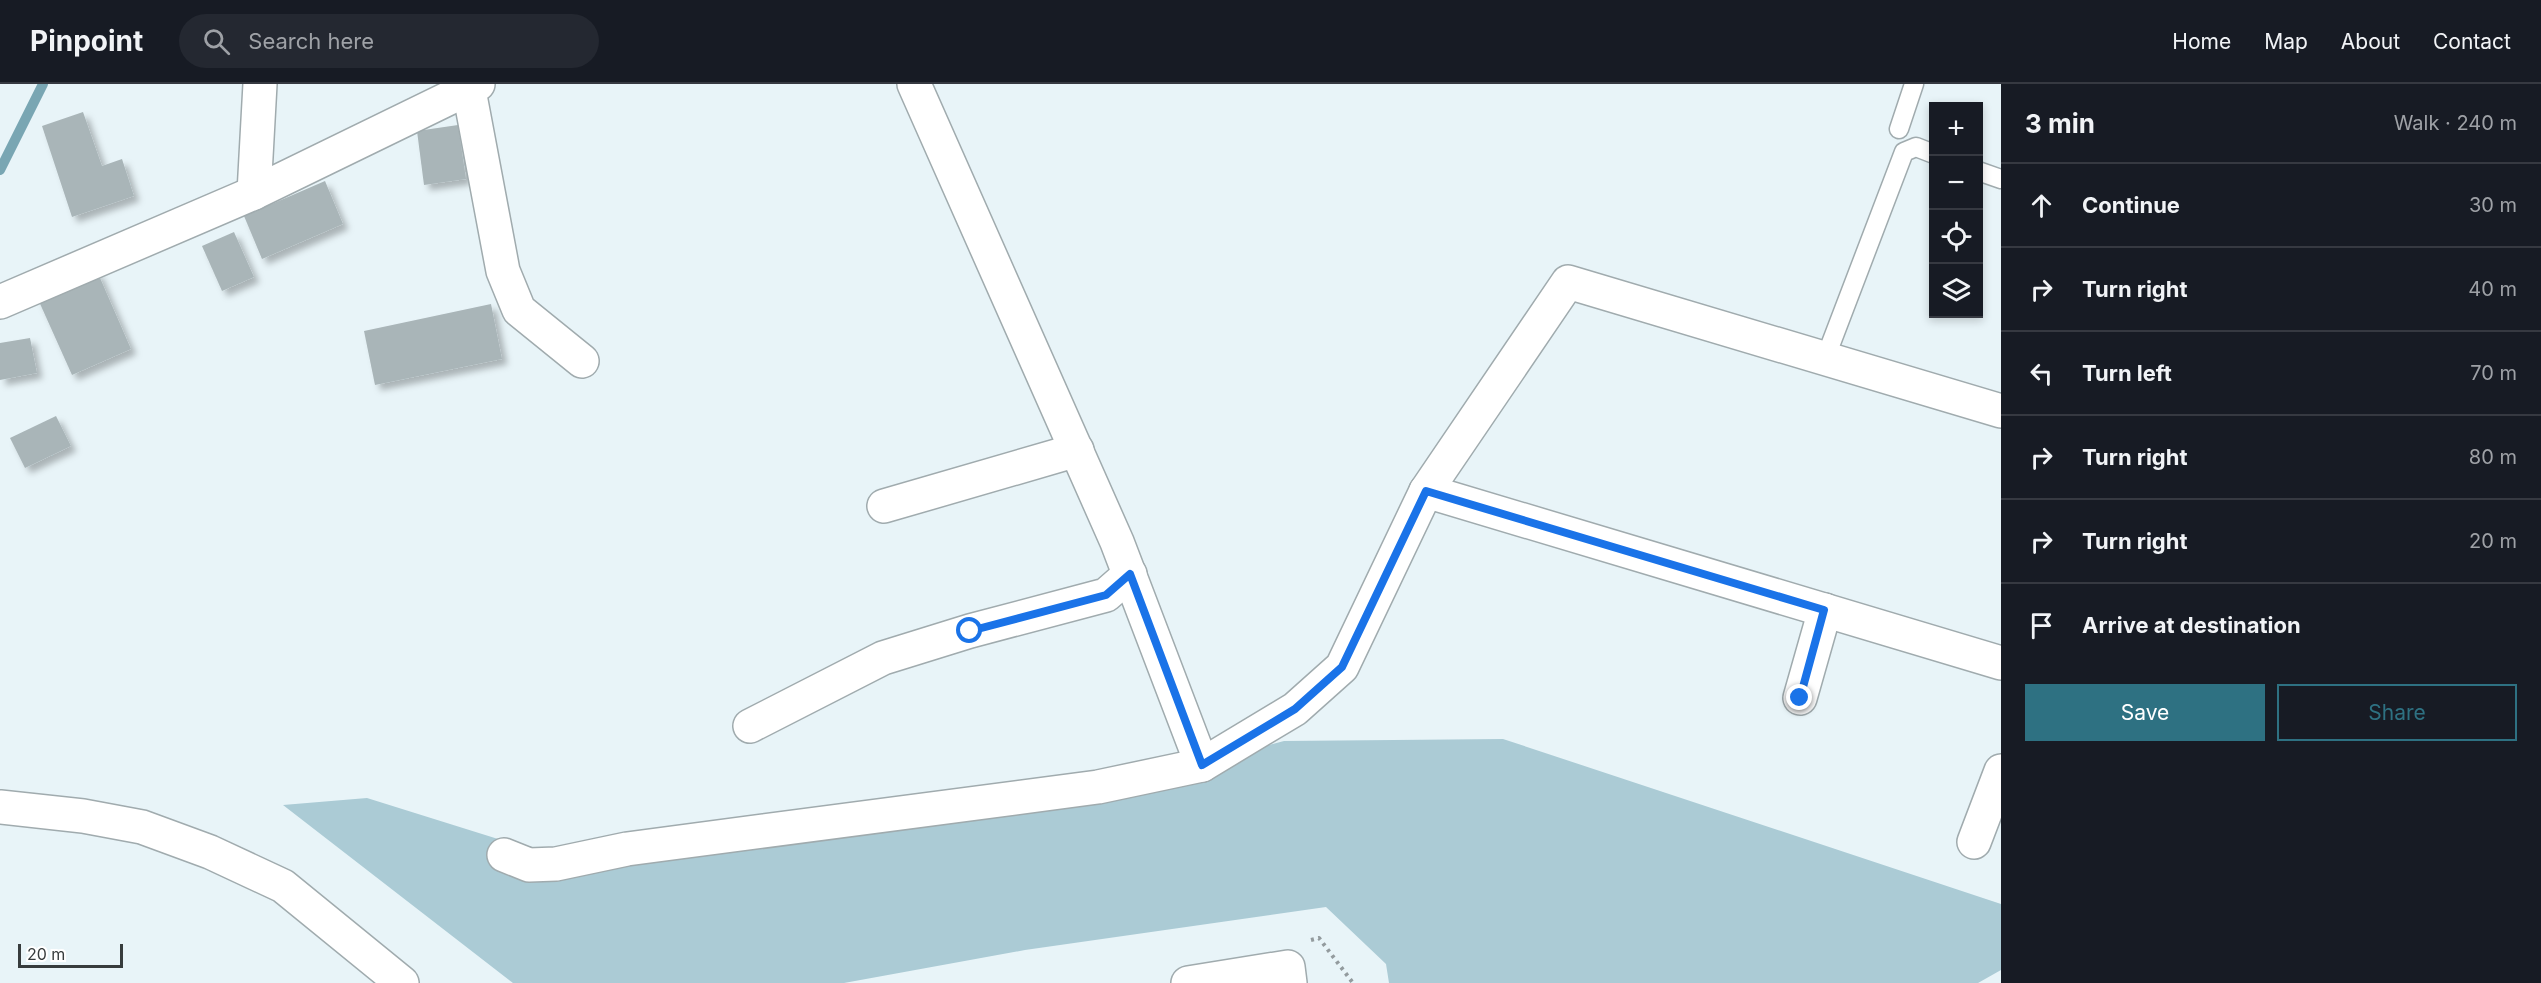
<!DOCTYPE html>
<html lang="en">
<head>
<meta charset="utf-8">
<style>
	body { margin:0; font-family:Inter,sans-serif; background:#242831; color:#f1f3f6 }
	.controls { position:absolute; right:18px; top:18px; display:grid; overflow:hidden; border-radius:0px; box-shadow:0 3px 9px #0003 }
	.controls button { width:54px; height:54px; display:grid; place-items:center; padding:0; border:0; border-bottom:2px solid #363941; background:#171b24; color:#f1f3f6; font:30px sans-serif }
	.scale { position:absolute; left:18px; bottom:15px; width:105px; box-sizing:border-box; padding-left:6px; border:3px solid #373c3d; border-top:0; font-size:16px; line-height:21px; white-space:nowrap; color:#373c3d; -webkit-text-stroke:4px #fff; paint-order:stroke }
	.stop { position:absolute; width:18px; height:18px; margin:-14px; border:4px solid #1a73e8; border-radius:50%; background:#fff }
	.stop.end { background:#1a73e8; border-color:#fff; box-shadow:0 2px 6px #0008 }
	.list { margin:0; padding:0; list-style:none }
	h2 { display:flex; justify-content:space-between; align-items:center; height:78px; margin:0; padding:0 24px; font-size:26px }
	h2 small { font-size:20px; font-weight:400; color:#9ea1a6 }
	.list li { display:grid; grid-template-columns:39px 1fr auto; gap:18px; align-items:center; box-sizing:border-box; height:84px; padding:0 24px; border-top:2px solid #363941 }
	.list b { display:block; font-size:22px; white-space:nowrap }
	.list em { font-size:20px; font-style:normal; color:#9ea1a6 }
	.actions { display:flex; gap:12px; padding:18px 24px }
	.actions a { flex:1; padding:14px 0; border:2px solid #2e7182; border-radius:0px; text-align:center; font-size:21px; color:#2e7182 }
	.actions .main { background:#2e7182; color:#fff }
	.icon { flex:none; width:33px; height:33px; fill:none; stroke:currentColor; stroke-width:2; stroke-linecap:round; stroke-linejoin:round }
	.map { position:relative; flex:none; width:2001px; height:899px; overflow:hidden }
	header { display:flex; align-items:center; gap:36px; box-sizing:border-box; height:84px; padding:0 30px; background:#171b24; border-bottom:2px solid #363941 }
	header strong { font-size:28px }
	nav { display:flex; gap:33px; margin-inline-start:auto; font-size:21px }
	.search { width:420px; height:54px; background:#242831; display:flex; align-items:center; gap:15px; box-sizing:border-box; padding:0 21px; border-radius:33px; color:#9ea1a6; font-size:22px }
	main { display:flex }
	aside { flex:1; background:#171b24 }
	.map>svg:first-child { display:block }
	.green { fill:#abcbd5 }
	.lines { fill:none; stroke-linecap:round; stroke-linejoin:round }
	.stream { stroke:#79a6b3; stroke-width:10 }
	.building { fill:#a9b5b8; filter:url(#shadow) }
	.lane-casing { stroke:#a0abae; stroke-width:21 }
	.street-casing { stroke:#a0abae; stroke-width:36 }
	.path { stroke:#939b9e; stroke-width:4; stroke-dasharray:3 4.5; stroke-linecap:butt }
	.lane { stroke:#fff; stroke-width:18 }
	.street { stroke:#fff; stroke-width:33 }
	.route { stroke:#1a73e8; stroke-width:8 }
</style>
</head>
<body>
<header>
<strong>Pinpoint</strong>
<div class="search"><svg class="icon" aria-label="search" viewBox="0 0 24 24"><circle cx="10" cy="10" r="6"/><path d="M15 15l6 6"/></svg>Search here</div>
<nav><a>Home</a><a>Map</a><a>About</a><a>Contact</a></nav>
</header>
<main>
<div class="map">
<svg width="2001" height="899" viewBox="0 0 2001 899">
	<defs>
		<filter id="shadow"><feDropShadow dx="5.5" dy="5.5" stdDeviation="3" flood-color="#0004"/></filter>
	</defs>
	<rect width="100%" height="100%" fill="#e8f4f8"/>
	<path class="green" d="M 1503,655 L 2001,820 L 2001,886 L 1978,899 L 1389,899 L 1386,880 L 1326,823 L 1025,866 L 844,899 L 513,899 L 283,721 L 367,714 L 578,780 L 1056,718 L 1284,657 Z"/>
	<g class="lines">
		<path class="stream" d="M 0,86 L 43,0"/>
	</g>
	<g class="building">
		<path d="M 83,28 L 102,82 L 122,75 L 134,112 L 72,133 L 42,42 Z"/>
		<path d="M 458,41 L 466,95 L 424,101 L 417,47 Z"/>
		<path d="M 325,97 L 343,140 L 262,175 L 244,132 Z"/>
		<path d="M 234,148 L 254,193 L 222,207 L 202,162 Z"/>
		<path d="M 97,187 L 131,265 L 72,291 L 37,213 Z"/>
		<path d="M 491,220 L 502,275 L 375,301 L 364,247 Z"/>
		<path d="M 30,254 L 37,289 L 0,296 L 0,259 Z"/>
		<path d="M 56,332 L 71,362 L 25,384 L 10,354 Z"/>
	</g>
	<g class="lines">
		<defs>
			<g id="lane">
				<path d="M 1899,45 L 1914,0"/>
				<path d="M 1978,87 L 2001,95"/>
				<path d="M 1825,275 L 1904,68 L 1916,63 L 1934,70"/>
			</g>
			<g id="street">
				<path d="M 914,0 L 1117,458 L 1202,681"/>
				<path d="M 469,6 L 503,187 L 519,226 L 582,277"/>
				<path d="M 254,109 L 260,0"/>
				<path d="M 0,218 L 254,109 L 478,0"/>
				<path d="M 1426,407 L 2001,579"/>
				<path d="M 884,422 L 1077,366"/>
				<path d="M 1800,614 L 1825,526"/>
				<path d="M 750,642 L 883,574 L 970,547 L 1106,511 L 1130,490"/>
				<path d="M 0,723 L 83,732 L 142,743 L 210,768 L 283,802 L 402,899"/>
				<path d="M 1974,758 L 2001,687"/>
				<path d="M 504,771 L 529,781 L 556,780 L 627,765 L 1098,703 L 1202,681 L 1295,625 L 1342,583 L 1426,407 L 1568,198 L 2001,327"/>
				<path d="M 1188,899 L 1288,883 L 1290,899"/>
			</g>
		</defs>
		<use href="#lane" class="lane-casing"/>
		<use href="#street" class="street-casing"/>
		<path class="path" d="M 1311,856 L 1319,854 L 1353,899"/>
		<use href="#lane" class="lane"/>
		<use href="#street" class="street"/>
	</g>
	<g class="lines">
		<path class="route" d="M 970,547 L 1106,511 L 1130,490 L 1202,681 L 1295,625 L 1342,583 L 1426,407 L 1824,526 L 1800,614"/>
	</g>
</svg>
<div class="controls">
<button>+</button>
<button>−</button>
<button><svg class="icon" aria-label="locate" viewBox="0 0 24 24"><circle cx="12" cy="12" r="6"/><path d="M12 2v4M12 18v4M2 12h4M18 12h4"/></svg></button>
<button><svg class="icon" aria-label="layers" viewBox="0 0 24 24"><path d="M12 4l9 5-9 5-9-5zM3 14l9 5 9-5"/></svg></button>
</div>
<div class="scale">20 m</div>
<div class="stop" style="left:970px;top:547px"></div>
<div class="stop end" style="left:1800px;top:614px"></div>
</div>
<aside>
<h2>3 min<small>Walk · 240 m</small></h2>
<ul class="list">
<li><svg class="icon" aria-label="ahead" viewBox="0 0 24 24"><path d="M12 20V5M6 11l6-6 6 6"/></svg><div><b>Continue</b></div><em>30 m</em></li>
<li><svg class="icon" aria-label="right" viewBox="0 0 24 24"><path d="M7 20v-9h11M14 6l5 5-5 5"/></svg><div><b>Turn right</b></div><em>40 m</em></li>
<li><svg class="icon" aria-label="left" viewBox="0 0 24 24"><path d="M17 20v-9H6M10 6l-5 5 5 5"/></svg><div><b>Turn left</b></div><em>70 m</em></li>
<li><svg class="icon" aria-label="right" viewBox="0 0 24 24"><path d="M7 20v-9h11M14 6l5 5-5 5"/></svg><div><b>Turn right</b></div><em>80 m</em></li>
<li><svg class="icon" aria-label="right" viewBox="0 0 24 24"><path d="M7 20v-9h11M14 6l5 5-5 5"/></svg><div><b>Turn right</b></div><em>20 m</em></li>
<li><svg class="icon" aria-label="arrive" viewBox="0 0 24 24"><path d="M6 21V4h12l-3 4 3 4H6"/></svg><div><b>Arrive at destination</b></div></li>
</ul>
<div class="actions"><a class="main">Save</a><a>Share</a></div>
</aside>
</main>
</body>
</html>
